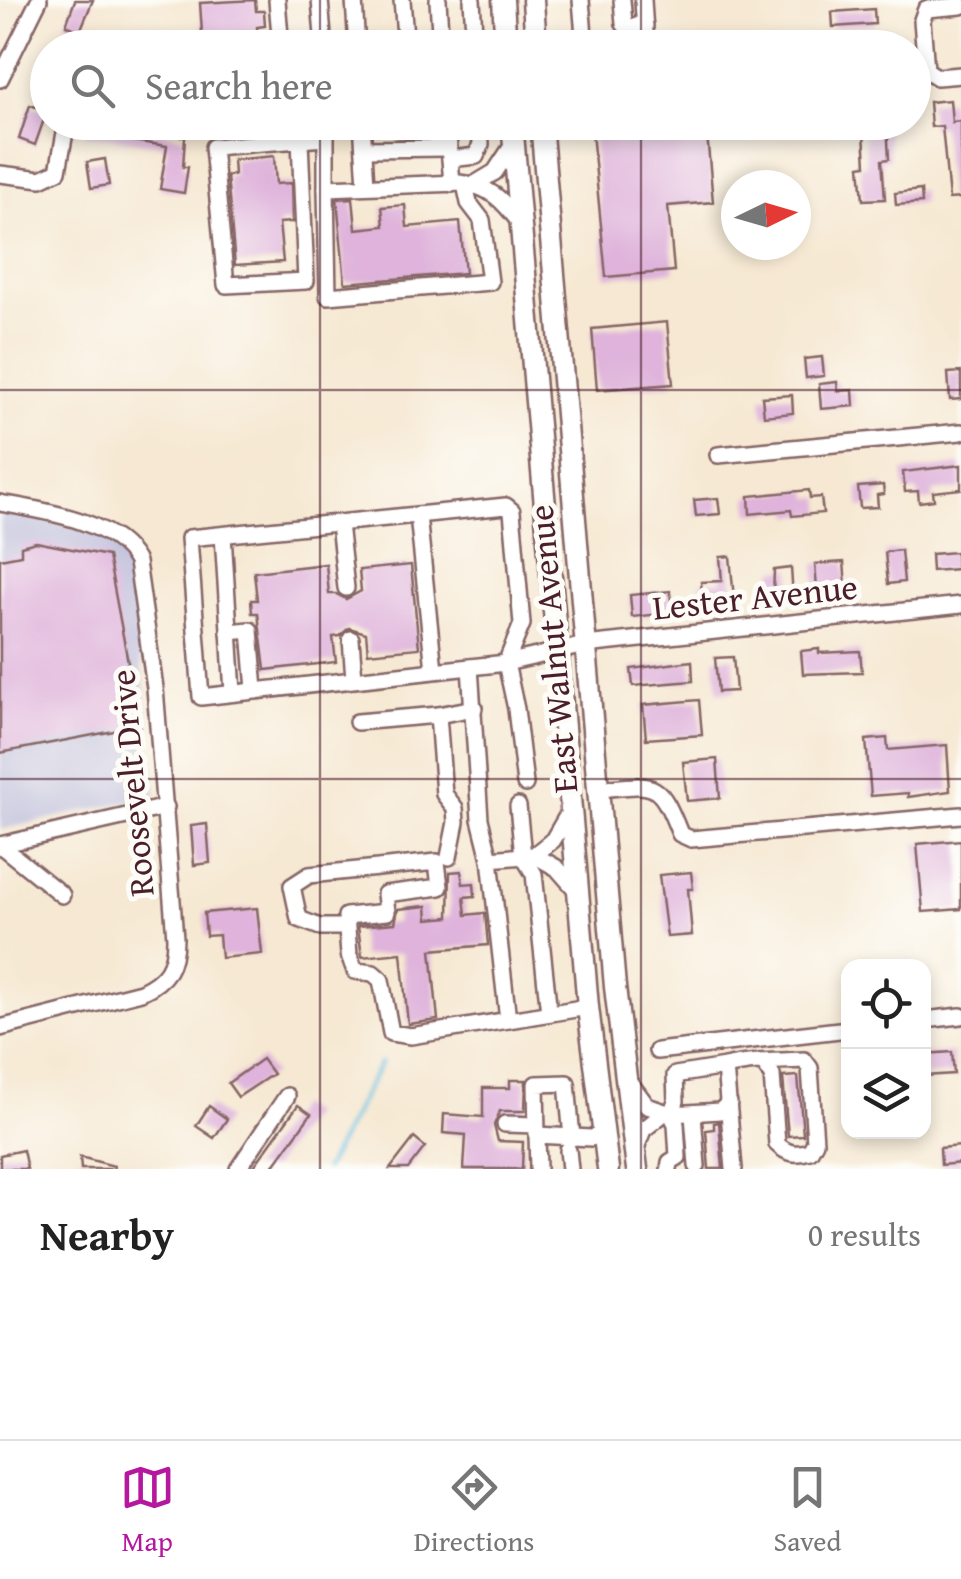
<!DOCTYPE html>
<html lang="en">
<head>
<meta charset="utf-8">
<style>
	body { margin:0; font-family:"Gentium Book Plus",serif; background:#f2f2f2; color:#222 }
	.controls { position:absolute; right:30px; bottom:30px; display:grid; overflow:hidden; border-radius:20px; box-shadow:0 5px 15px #0003 }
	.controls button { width:90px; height:90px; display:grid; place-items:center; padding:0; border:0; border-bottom:2px solid #e0e0e0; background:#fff; color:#222; font:50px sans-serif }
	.compass { position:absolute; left:721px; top:170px; width:90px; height:90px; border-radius:50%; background:#fff; box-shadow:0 5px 15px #0003; rotate:85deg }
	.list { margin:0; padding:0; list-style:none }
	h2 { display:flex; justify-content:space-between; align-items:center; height:130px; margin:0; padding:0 40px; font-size:42px }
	h2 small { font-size:32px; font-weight:400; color:#767676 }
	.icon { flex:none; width:55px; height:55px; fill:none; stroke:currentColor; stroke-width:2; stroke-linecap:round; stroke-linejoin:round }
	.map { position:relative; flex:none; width:961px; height:1169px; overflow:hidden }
	.search { position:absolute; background:#fff; box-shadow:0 5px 15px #0003; left:30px; right:30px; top:30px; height:110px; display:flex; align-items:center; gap:25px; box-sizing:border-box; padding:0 35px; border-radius:55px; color:#767676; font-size:38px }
	.sheet { height:270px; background:#fff }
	nav { display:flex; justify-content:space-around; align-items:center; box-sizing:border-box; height:140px; border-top:2px solid #e0e0e0; background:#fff; font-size:28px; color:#767676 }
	nav a { display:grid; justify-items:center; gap:5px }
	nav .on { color:#b5179e }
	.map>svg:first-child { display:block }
	.industrial { fill:#c2c1dc }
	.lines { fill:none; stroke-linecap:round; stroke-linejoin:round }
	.stream { stroke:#65c3e3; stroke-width:4 }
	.building { fill:#dfb3db }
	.minor-casing { stroke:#866565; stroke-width:20 }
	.major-casing { stroke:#866565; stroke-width:25 }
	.minor { stroke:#fff; stroke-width:15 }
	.major { stroke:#fff; stroke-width:20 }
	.grid { fill:none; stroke:#4a1f2b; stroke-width:2.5; stroke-opacity:0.55 }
	.labels { text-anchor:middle; stroke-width:10; stroke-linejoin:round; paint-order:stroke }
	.street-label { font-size:35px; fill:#4a1f2b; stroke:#fdfcf7 }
</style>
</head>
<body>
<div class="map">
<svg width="961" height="1169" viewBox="0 0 961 1169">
	<rect width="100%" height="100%" fill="#fdfcf7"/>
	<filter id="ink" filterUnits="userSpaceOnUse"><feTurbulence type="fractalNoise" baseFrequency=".01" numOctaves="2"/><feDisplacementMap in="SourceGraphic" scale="20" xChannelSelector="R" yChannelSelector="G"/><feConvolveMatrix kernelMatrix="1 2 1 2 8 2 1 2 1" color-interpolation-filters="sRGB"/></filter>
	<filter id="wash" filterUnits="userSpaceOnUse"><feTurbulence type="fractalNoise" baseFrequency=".0048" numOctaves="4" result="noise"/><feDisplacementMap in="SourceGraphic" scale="40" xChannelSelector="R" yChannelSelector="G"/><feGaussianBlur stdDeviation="2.25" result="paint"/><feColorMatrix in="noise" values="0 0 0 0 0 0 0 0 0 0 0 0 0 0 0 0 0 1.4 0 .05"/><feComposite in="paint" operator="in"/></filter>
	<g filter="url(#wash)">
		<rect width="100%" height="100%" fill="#f6e8d2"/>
		<path class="industrial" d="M 0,509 L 100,533 L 130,560 L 156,795 L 0,830 Z"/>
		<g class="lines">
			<path class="stream" d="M 325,1169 L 381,1062"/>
		</g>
		<g id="blocks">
			<g class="building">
				<path d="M 75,0 L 93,0 L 80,31 L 66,25 Z"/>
				<path d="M 255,0 L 256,11 L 264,11 L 265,26 L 257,27 L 258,48 L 203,48 L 200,3 Z"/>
				<path d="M 874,9 L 875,24 L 833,27 L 832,12 Z"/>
				<path d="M 617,32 L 624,38 L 632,38 L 633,48 L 607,48 L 606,33 Z"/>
				<path d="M 950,100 L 952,122 L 961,121 L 961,198 L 949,199 L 942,126 L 931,127 L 929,102 Z"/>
				<path d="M 30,105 L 47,111 L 35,145 L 19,139 Z"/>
				<path d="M 87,122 L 185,137 L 183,167 L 188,167 L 184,193 L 160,189 L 167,146 L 85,134 Z"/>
				<path d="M 591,122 L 652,122 L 653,139 L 707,134 L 713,202 L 668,206 L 674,271 L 606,277 Z"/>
				<path d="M 870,122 L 887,122 L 889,159 L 882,160 L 885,199 L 863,200 L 860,166 L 866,165 L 864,133 L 870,133 Z"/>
				<path d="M 425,126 L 426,137 L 397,137 L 396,128 Z"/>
				<path d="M 274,156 L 276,184 L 291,183 L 292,222 L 279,223 L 283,262 L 235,265 L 227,176 L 234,175 L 233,160 Z"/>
				<path d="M 105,159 L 109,185 L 91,188 L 87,162 Z"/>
				<path d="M 921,190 L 922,203 L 896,205 L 895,193 Z"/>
				<path d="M 353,198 L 356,229 L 384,226 L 382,207 L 405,205 L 407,227 L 460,222 L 465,273 L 345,283 L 337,199 Z"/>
				<path d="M 667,322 L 673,384 L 597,390 L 592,329 Z"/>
				<path d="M 822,357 L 824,376 L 806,378 L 804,359 Z"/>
				<path d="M 961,372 L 961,399 L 950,400 L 948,373 Z"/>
				<path d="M 837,382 L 838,391 L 853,390 L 854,406 L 821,409 L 819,384 Z"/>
				<path d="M 792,395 L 793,413 L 764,416 L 762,397 Z"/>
				<path d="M 961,465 L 961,489 L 933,492 L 934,500 L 919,502 L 918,491 L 905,492 L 903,472 Z"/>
				<path d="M 883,485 L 884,494 L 877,495 L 878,507 L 860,508 L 858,487 Z"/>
				<path d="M 809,490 L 810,498 L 821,497 L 823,513 L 792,516 L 791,510 L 750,514 L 749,496 Z"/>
				<path d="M 718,498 L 720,514 L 696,516 L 694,500 Z"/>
				<path d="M 36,542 L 108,556 L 140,726 L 0,753 L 0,559 L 21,555 L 21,546 Z"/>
				<path d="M 901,550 L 904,582 L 888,584 L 885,552 Z"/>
				<path d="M 956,552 L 957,569 L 932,571 L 931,554 Z"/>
				<path d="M 730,556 L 734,599 L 703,602 L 701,582 L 722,581 L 720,557 Z"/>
				<path d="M 844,562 L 846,586 L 817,589 L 815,564 Z"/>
				<path d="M 326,564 L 329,594 L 336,594 L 346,599 L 361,591 L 359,570 L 411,565 L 419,648 L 368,653 L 366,633 L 349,628 L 340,636 L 333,637 L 336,662 L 265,670 L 258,613 L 252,613 L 251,600 L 257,600 L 254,572 Z"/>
				<path d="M 791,568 L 793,597 L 773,598 L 774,570 Z"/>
				<path d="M 670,591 L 672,613 L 632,617 L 630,595 Z"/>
				<path d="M 819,649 L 819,653 L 860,651 L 862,672 L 803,674 L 801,651 Z"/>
				<path d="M 733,657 L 736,691 L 718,692 L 715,658 Z"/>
				<path d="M 692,661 L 693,681 L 633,686 L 631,669 Z"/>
				<path d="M 699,700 L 702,735 L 646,739 L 643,705 Z"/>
				<path d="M 887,738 L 888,750 L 947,745 L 950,791 L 908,797 L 908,793 L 871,796 L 866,740 Z"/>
				<path d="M 717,759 L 720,798 L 687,801 L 683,762 Z"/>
				<path d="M 207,824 L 210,863 L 194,865 L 191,826 Z"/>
				<path d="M 961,840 L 961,909 L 923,912 L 917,844 Z"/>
				<path d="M 461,871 L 463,884 L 474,883 L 475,896 L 464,897 L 466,915 L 485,913 L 488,945 L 431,950 L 438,1020 L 408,1024 L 401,953 L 362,957 L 358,926 L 395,923 L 398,909 L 427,906 L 428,919 L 449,917 L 450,872 Z"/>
				<path d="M 691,872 L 693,889 L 688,889 L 692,935 L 667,937 L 659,875 Z"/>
				<path d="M 257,908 L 262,954 L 221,958 L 219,935 L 206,936 L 204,913 Z"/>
				<path d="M 952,1052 L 954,1074 L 924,1076 L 924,1054 Z"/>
				<path d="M 262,1059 L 273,1074 L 238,1097 L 228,1083 Z"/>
				<path d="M 798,1076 L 803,1135 L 788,1136 L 783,1077 Z"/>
				<path d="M 510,1080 L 526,1080 L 525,1111 L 500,1111 L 494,1125 L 498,1141 L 523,1142 L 522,1169 L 464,1169 L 466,1135 L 443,1133 L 444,1114 L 483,1117 L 483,1088 L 510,1088 Z"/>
				<path d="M 298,1105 L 311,1114 L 271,1169 L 252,1169 Z"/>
				<path d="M 209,1106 L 227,1119 L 214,1138 L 196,1126 Z"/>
				<path d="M 719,1122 L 723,1169 L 709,1169 L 706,1130 L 714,1129 L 714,1123 Z"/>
				<path d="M 414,1138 L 425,1147 L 408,1169 L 390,1169 Z"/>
				<path d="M 961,1146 L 961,1163 L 941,1165 L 940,1148 Z"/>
				<path d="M 23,1150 L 27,1169 L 0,1169 L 0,1155 Z"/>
				<path d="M 80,1157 L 114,1166 L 114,1169 L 81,1169 Z"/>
			</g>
		</g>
	</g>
	<g filter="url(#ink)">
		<use href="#blocks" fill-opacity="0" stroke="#866565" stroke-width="2.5"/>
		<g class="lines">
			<defs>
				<g id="minor">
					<path d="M 277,0 L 281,48"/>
					<path d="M 320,0 L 324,48"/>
					<path d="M 354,0 L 357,48"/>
					<path d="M 402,0 L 406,48"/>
					<path d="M 438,0 L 441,48"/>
					<path d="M 472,0 L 475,48"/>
					<path d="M 581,0 L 585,48"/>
					<path d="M 622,0 L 624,24 L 627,27 L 645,25"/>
					<path d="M 643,0 L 646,48"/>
					<path d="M 961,6 L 926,9 L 922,20 L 926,70 L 937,77 L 961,75"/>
					<path d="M 0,79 L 39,0"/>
					<path d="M 362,122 L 366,185"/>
					<path d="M 447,122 L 452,184"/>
					<path d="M 668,122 L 668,123"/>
					<path d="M 300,140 L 306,281 L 226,285 L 213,147 L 325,138"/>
					<path d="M 364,149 L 449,148"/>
					<path d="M 450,159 L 476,156 L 481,144 L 480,122"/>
					<path d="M 0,174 L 41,179 L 58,171 L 66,127"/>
					<path d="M 465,184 L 469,203 L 482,220 L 490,282 L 328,296 L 326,188 L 459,183 C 489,185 503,200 520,223"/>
					<path d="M 475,184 L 495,172 L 514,143"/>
					<path d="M 326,188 L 326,122"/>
					<path d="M 718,455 L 961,432"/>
					<path d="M 0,503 C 43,511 115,520 137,562 L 155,688 L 175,938 C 175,966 167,980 141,992 L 0,1028"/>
					<path d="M 418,515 L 434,670"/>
					<path d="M 339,523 L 346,588"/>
					<path d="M 223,535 L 233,693"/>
					<path d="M 229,632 L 250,630 L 255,690"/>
					<path d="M 351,639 L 354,679"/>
					<path d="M 470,667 L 480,819 L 490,859"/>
					<path d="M 357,722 L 438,715"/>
					<path d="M 525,784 L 516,709 L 506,663 L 522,624 L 512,511 L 506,506 L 189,538 L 201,697 L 506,663 L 585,645 L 961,605"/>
					<path d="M 598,789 C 655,784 658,778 680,834 L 691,839 L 961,815"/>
					<path d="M 518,806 L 523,856 L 534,874 L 549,1013"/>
					<path d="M 0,845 L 166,807"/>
					<path d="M 0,845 L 62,895"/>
					<path d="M 534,855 L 557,868 L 578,892"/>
					<path d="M 449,857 L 456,822 L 455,808 L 444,794 L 438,715 L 474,708"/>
					<path d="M 347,927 L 320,927 L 299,919 L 292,886 L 309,875 L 437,862 L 440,887 L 385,894 L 387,912 L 346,916 L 349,955 L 355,971 L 373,973 L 381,980 L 391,1033 L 411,1036 L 588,1007"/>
					<path d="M 508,1020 L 490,859 L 534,855 L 553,840 L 571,809"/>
					<path d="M 924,1020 L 961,1016"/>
					<path d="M 657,1051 L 848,1029"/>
					<path d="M 725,1067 L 675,1075 L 676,1101 L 671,1114 L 720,1111 L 729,1103"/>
					<path d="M 630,1083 L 647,1106 L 671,1114 L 676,1124 L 678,1157 L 670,1162 L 669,1169"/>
					<path d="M 693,1115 L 697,1166"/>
					<path d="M 505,1124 L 536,1125"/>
					<path d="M 537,1135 L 536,1084 L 567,1083 L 572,1138"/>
					<path d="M 636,1148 L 643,1130 L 663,1114"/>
					<path d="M 568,1150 L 570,1169"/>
					<path d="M 238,1169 L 287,1096"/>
					<path d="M 538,1169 L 537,1135 L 591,1138 L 603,1135"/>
					<path d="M 734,1169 L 725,1067 C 751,1061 778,1061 804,1060 L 810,1068 L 815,1142 L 810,1151 C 796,1155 787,1154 777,1144 L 772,1075 L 763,1062"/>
				</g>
				<g id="major">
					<path d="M 503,0 L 506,48"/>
					<path d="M 533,0 L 536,48"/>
					<path d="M 512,122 L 588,1007 L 608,1169"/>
					<path d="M 541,122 L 615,987 L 637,1169"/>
				</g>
			</defs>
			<use href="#minor" class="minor-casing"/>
			<use href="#major" class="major-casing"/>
			<use href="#minor" class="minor"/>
			<use href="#major" class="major"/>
		</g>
	</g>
	<path class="grid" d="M 320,0 L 320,48M 641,0 L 641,48M 320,122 L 320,1169M 641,122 L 641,1169M 0,390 L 961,390M 0,779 L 961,779"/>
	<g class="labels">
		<g class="street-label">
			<text transform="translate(755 597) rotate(-6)" y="12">Lester Avenue</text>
			<text transform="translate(553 649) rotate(-95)" y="12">East Walnut Avenue</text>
			<text transform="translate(132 783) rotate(-95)" y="12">Roosevelt Drive</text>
		</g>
	</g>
</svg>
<div class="controls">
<button><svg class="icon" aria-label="locate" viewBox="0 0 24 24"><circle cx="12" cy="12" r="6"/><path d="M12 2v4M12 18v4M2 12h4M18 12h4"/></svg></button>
<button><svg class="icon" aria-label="layers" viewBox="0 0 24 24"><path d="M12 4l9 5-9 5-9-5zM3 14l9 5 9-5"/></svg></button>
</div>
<svg class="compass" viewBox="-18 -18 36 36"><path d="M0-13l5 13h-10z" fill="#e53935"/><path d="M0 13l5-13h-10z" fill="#767676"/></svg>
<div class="search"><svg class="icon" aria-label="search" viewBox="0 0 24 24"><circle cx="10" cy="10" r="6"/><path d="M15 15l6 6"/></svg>Search here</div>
</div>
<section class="sheet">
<h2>Nearby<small>0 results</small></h2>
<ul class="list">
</ul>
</section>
<nav>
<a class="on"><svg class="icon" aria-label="map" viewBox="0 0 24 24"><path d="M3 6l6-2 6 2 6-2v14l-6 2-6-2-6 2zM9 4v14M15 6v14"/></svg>Map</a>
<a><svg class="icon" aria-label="directions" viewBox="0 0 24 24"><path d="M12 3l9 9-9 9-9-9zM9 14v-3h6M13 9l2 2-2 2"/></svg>Directions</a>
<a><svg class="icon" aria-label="saved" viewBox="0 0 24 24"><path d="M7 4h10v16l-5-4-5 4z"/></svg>Saved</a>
</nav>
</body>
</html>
